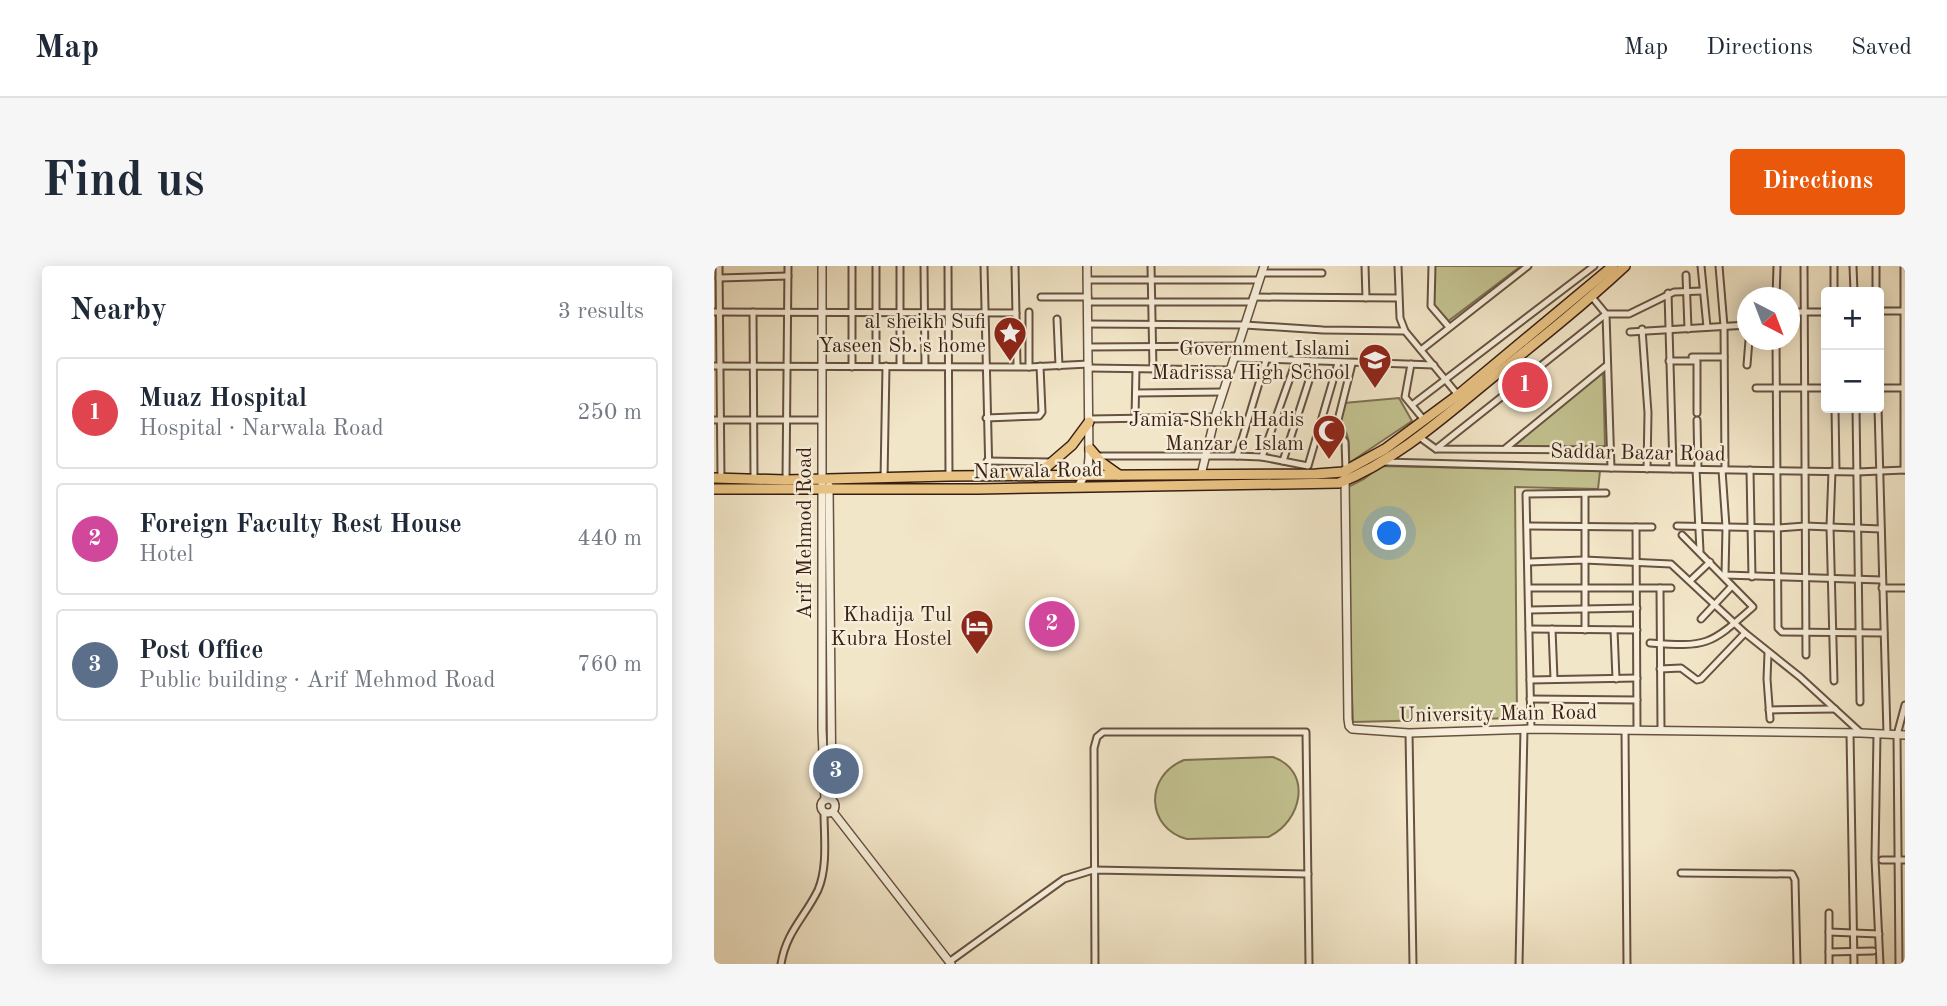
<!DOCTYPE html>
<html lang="en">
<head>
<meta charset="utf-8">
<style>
	body { margin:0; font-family:"Old Standard TT",serif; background:#f6f6f7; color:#1f2937 }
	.controls { position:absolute; right:21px; top:21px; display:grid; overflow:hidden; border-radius:7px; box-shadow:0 4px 18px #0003 }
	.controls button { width:63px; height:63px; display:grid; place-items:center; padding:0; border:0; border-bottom:2px solid #e0e1e3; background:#fff; color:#1f2937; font:35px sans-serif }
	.compass { position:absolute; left:1023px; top:21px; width:63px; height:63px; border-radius:50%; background:#fff; box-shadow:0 4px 18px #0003; rotate:138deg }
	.you { position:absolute; left:676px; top:268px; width:24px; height:24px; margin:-18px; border:5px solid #fff; border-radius:50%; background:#1a73e8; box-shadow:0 0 0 10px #1a73e833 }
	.badge { display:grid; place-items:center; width:46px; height:46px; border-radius:50%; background:#ea580c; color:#fff; font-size:23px; font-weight:700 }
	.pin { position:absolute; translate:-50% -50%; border:4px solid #fff; box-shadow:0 2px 7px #0006 }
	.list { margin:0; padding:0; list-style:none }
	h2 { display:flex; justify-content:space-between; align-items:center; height:91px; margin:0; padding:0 28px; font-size:30px }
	h2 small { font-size:23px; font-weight:400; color:#747a83 }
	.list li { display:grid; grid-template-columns:46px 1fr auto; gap:21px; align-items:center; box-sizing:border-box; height:112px; margin:0 14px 14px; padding:0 14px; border:2px solid #e0e1e3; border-radius:7px }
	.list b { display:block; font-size:26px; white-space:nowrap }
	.list p { margin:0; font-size:23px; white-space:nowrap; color:#747a83 }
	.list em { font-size:23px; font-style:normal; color:#747a83 }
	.map { position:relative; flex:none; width:1191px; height:698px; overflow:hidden; border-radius:7px }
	header { display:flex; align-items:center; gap:42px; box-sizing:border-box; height:98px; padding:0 35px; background:#fff; border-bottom:2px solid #e0e1e3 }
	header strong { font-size:33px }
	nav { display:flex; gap:38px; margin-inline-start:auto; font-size:24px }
	.intro { display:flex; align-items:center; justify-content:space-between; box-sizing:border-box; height:168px; padding:0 42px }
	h1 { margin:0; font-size:49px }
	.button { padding:18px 32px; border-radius:7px; background:#ea580c; color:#fff; font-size:24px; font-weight:700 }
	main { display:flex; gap:42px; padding:0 42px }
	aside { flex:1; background:#fff; border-radius:7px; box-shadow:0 4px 18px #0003 }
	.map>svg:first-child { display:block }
	.green { fill:#c3c290; stroke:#7e7052; stroke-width:2 }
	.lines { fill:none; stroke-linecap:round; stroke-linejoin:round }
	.minor-casing { stroke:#675140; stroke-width:9 }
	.tertiary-casing { stroke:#675140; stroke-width:10 }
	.primary-casing { stroke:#391f13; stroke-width:12 }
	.minor { stroke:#f7efdb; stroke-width:5 }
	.tertiary { stroke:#f7efdb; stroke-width:7 }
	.primary { stroke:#e9c384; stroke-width:9 }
	.labels { text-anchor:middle; stroke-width:5; stroke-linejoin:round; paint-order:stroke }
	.poi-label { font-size:21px; fill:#391f13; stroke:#f7efdb; text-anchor:end }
	.street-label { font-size:21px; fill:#391f13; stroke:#f7efdb }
</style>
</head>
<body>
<header>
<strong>Map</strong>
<nav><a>Map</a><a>Directions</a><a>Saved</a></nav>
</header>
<div class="intro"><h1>Find us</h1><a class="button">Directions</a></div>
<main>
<aside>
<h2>Nearby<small>3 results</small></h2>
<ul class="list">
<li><span class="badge" style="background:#e0444e">1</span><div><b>Muaz Hospital</b><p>Hospital · Narwala Road</p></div><em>250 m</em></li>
<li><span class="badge" style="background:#d1479c">2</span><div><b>Foreign Faculty Rest House</b><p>Hotel</p></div><em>440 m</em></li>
<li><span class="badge" style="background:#5c6f8a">3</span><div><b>Post Office</b><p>Public building · Arif Mehmod Road</p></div><em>760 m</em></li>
</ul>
</aside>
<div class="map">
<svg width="1191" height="698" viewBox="0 0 1191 698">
	<rect width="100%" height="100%" fill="#f2e6c8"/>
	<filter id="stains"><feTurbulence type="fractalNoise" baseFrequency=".00286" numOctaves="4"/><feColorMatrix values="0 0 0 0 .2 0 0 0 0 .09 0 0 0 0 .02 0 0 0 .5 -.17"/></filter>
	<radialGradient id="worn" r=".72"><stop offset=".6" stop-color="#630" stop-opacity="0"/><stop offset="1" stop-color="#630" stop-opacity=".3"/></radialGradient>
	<g class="green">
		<path d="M 720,0 L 807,0 L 733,56 L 720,39 Z"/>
		<path d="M 889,101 L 891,181 L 789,182 Z"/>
		<path d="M 685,132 L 698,155 L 635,197 C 635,182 637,166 624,156 L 630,137 Z"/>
		<path d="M 667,200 L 886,205 L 884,223 L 801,221 L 803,452 L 639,456 L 630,223 L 650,213 Z"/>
		<path d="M 559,491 C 599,505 588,556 554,571 L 473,573 C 432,562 430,510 470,494 Z"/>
	</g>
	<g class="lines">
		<defs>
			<g id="minor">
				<path d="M 5,0 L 7,212"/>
				<path d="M 186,0 L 186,100"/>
				<path d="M 210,0 L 211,100"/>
				<path d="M 234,0 L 235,210"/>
				<path d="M 270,0 L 275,211"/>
				<path d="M 301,0 L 303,99"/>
				<path d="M 437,0 L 439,103"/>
				<path d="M 651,0 L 652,32"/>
				<path d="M 684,0 L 686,52 L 691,65 L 744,129"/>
				<path d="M 718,0 L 717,40 L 735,61"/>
				<path d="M 987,0 L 993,61"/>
				<path d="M 1005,0 L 1010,60 L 1011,204"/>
				<path d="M 1090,0 L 1092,389"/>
				<path d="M 1139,0 L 1140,26"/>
				<path d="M 1162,0 L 1162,26"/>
				<path d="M 548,7 L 608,7"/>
				<path d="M 972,9 L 974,63"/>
				<path d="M 5,12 L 74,10"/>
				<path d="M 373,14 L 545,14"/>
				<path d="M 1120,26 L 1120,0"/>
				<path d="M 954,27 L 959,203"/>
				<path d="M 327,31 L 374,31"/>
				<path d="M 539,31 L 684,32"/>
				<path d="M 878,31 L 892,48 L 897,202"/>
				<path d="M 1062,32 L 1063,0"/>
				<path d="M 374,36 L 537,36"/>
				<path d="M 1165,45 L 1191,45"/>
				<path d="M 0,46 L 302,47"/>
				<path d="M 39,46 L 40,213"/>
				<path d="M 315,46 L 315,101"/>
				<path d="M 1076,46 L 1112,46"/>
				<path d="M 343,53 L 345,100"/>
				<path d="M 375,58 L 531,59 L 609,64 L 691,65"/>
				<path d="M 928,63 L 934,147 L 933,203"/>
				<path d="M 916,66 L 1034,59"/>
				<path d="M 1062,74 L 1064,362 L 1068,366 L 1170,367"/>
				<path d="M 375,81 L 524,80"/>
				<path d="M 707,84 L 814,0"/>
				<path d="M 978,91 L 1010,91"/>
				<path d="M 521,92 L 720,99"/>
				<path d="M 955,95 L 983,95 L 983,147"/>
				<path d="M 697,98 L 691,131 L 710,154"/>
				<path d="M 1033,99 L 1035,74"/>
				<path d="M 0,100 L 315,101 L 375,98"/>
				<path d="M 162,100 L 162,0"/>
				<path d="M 138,101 L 138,0"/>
				<path d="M 375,102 L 517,104"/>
				<path d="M 1042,122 L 1112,122"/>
				<path d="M 1165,122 L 1191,122"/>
				<path d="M 422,127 L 509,126"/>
				<path d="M 698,139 L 880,0"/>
				<path d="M 1121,142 L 1122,205"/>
				<path d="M 1142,142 L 1146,436"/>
				<path d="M 1164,142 L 1173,468"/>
				<path d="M 272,152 L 325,150 L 328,146 L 326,100"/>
				<path d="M 421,152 L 422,103"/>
				<path d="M 375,153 L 501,151"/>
				<path d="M 0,154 L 107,154"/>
				<path d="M 983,154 L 984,203"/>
				<path d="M 704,170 L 722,183 L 896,184"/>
				<path d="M 792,182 L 892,100"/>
				<path d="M 722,183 L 892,48 L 915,48 L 960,26 L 989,25"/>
				<path d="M 382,190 L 523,190 L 548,191 L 594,200 L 624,97"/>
				<path d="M 523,190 L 552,94"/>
				<path d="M 548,191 L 582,95"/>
				<path d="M 273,195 L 336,196"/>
				<path d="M 569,195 L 601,96"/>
				<path d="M 670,196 L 897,202 L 1143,206 L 1191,204"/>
				<path d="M 982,203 L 986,285"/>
				<path d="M 1008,204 L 1012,261 L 1011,309 L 1168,314"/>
				<path d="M 1036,204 L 1038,311"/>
				<path d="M 1190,204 L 1190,0"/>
				<path d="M 632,205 L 631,176 L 623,163 L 623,158 L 638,98"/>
				<path d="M 1118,205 L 1116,261 L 1120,415"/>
				<path d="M 170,213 L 172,100"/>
				<path d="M 72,214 L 74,0"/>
				<path d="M 871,228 L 871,364"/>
				<path d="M 814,260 L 922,261"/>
				<path d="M 963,260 L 1064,262 L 1091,260 L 1167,263"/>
				<path d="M 815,296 L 870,294 L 957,298 L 1031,367 L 1086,411 L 1147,467"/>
				<path d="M 977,314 L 996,296"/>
				<path d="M 815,322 L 957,322"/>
				<path d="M 946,322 L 947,464"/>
				<path d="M 1168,322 L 1191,322"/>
				<path d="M 815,344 L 923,342"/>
				<path d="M 987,353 L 1018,320"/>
				<path d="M 815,363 L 923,364"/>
				<path d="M 838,363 L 840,413"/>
				<path d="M 900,364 L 902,413"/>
				<path d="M 936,377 C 993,381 995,380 1039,341 L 968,269"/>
				<path d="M 1054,387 L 1053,413 L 1056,453"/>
				<path d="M 946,403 L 967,402 L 983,414 L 987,413 L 1031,367"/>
				<path d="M 816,414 L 923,412"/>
				<path d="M 816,433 L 923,434"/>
				<path d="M 1055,444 L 1121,443"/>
				<path d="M 817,463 L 812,228 L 892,227"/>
				<path d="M 911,464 L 913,698"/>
				<path d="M 923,464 L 922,261 L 938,261"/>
				<path d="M 695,467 L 699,698"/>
				<path d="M 1136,467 L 1140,698"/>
				<path d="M 1163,468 L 1161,593 L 1166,698"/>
				<path d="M 1168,594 L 1191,594"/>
				<path d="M 967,607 L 1078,608 L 1081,614 L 1083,698"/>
				<path d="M 1115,647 L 1115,698"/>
				<path d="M 1115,666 L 1165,668"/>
				<path d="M 1115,686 L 1159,685"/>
				<path d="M 235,696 L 350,613 L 379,604 L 594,608"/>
				<path d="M 67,698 C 72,666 91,651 104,624 C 114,601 110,570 110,546"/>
				<path d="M 381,698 L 380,482 L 383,471 L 389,466 L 592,466 L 595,698"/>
				<path d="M 805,698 L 810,463"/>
				<path d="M 1185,698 L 1183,469 L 1191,439"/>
			</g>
			<g id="tertiary">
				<path d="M 108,0 L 108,463 L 111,534"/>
				<path d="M 487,209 L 501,151 L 550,0"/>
				<path d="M 631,212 L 634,453 L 635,460 L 638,463 L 695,467 L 817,463 L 1147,467 L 1191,469"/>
				<path d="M 115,220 L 118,534"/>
				<path d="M 364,221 L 374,203 L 375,191 L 373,0"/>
				<circle cx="114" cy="540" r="7"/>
				<path d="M 119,546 L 237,698"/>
			</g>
			<g id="primary">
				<path d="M 376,183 L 388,197 L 405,209"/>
				<path d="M 322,210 L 358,179 L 375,156"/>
				<path d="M 0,212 L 72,214 L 235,210 L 602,208 L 629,206 L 671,183 L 744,129 L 899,0"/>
				<path d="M 0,223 L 264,223 L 625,217 C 683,194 731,150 779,111 C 824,75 869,39 911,0"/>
			</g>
		</defs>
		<use href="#minor" class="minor-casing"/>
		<use href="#tertiary" class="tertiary-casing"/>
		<use href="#primary" class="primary-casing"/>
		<use href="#minor" class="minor"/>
		<use href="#tertiary" class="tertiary"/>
		<use href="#primary" class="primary"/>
	</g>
	<defs>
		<symbol id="sight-pin" viewBox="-11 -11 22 30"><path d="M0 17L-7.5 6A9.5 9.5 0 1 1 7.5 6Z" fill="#8f2418" stroke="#f7efdb"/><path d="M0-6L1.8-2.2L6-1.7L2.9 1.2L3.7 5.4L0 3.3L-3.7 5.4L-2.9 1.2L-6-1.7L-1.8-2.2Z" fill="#fff"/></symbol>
		<symbol id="school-pin" viewBox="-11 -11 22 30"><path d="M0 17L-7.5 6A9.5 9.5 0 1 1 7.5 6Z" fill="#8f2418" stroke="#f7efdb"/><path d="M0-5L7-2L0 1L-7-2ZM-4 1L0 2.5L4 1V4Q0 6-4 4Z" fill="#fff"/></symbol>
		<symbol id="mosque-pin" viewBox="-11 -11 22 30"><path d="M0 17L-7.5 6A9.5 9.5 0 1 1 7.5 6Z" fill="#8f2418" stroke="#f7efdb"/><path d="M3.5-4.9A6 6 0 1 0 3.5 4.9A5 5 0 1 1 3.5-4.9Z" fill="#fff"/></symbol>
		<symbol id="hotel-pin" viewBox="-11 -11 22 30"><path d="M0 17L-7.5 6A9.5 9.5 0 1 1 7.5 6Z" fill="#8f2418" stroke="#f7efdb"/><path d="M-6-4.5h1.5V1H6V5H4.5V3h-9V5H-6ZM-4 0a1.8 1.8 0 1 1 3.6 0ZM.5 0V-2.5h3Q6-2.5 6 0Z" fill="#fff"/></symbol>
	</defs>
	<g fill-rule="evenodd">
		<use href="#sight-pin" x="277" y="48" width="38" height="52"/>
		<use href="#school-pin" x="642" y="75" width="38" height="52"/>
		<use href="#mosque-pin" x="596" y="146" width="38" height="52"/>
		<use href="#hotel-pin" x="244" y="341" width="38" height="52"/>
	</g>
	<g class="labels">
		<g class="poi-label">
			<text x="272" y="62">al sheikh Sufi<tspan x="272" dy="24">Yaseen Sb.'s home</tspan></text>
			<text x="636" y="89">Government Islami<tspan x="636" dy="24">Madrissa High School</tspan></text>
			<text x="590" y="160">Jamia Shekh Hadis<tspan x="590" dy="24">Manzar e Islam</tspan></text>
			<text x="238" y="355">Khadija Tul<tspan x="238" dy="24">Kubra Hostel</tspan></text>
		</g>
		<g class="street-label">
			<text transform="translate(924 186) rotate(1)" y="7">Saddar Bazar Road</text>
			<text transform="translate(324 204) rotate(-1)" y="7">Narwala Road</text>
			<text transform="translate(90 267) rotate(-90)" y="7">Arif Mehmod Road</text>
			<text transform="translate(784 447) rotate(-1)" y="7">University Main Road</text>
		</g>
	</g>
	<rect width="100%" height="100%" filter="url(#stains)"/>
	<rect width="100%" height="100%" fill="url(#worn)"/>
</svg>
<div class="controls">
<button>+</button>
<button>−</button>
</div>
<svg class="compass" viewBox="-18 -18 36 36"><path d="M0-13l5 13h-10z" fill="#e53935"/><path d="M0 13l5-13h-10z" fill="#747a83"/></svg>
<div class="you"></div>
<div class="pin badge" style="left:811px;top:119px;background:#e0444e">1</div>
<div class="pin badge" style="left:338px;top:358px;background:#d1479c">2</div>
<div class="pin badge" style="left:122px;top:505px;background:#5c6f8a">3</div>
</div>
</main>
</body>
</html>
